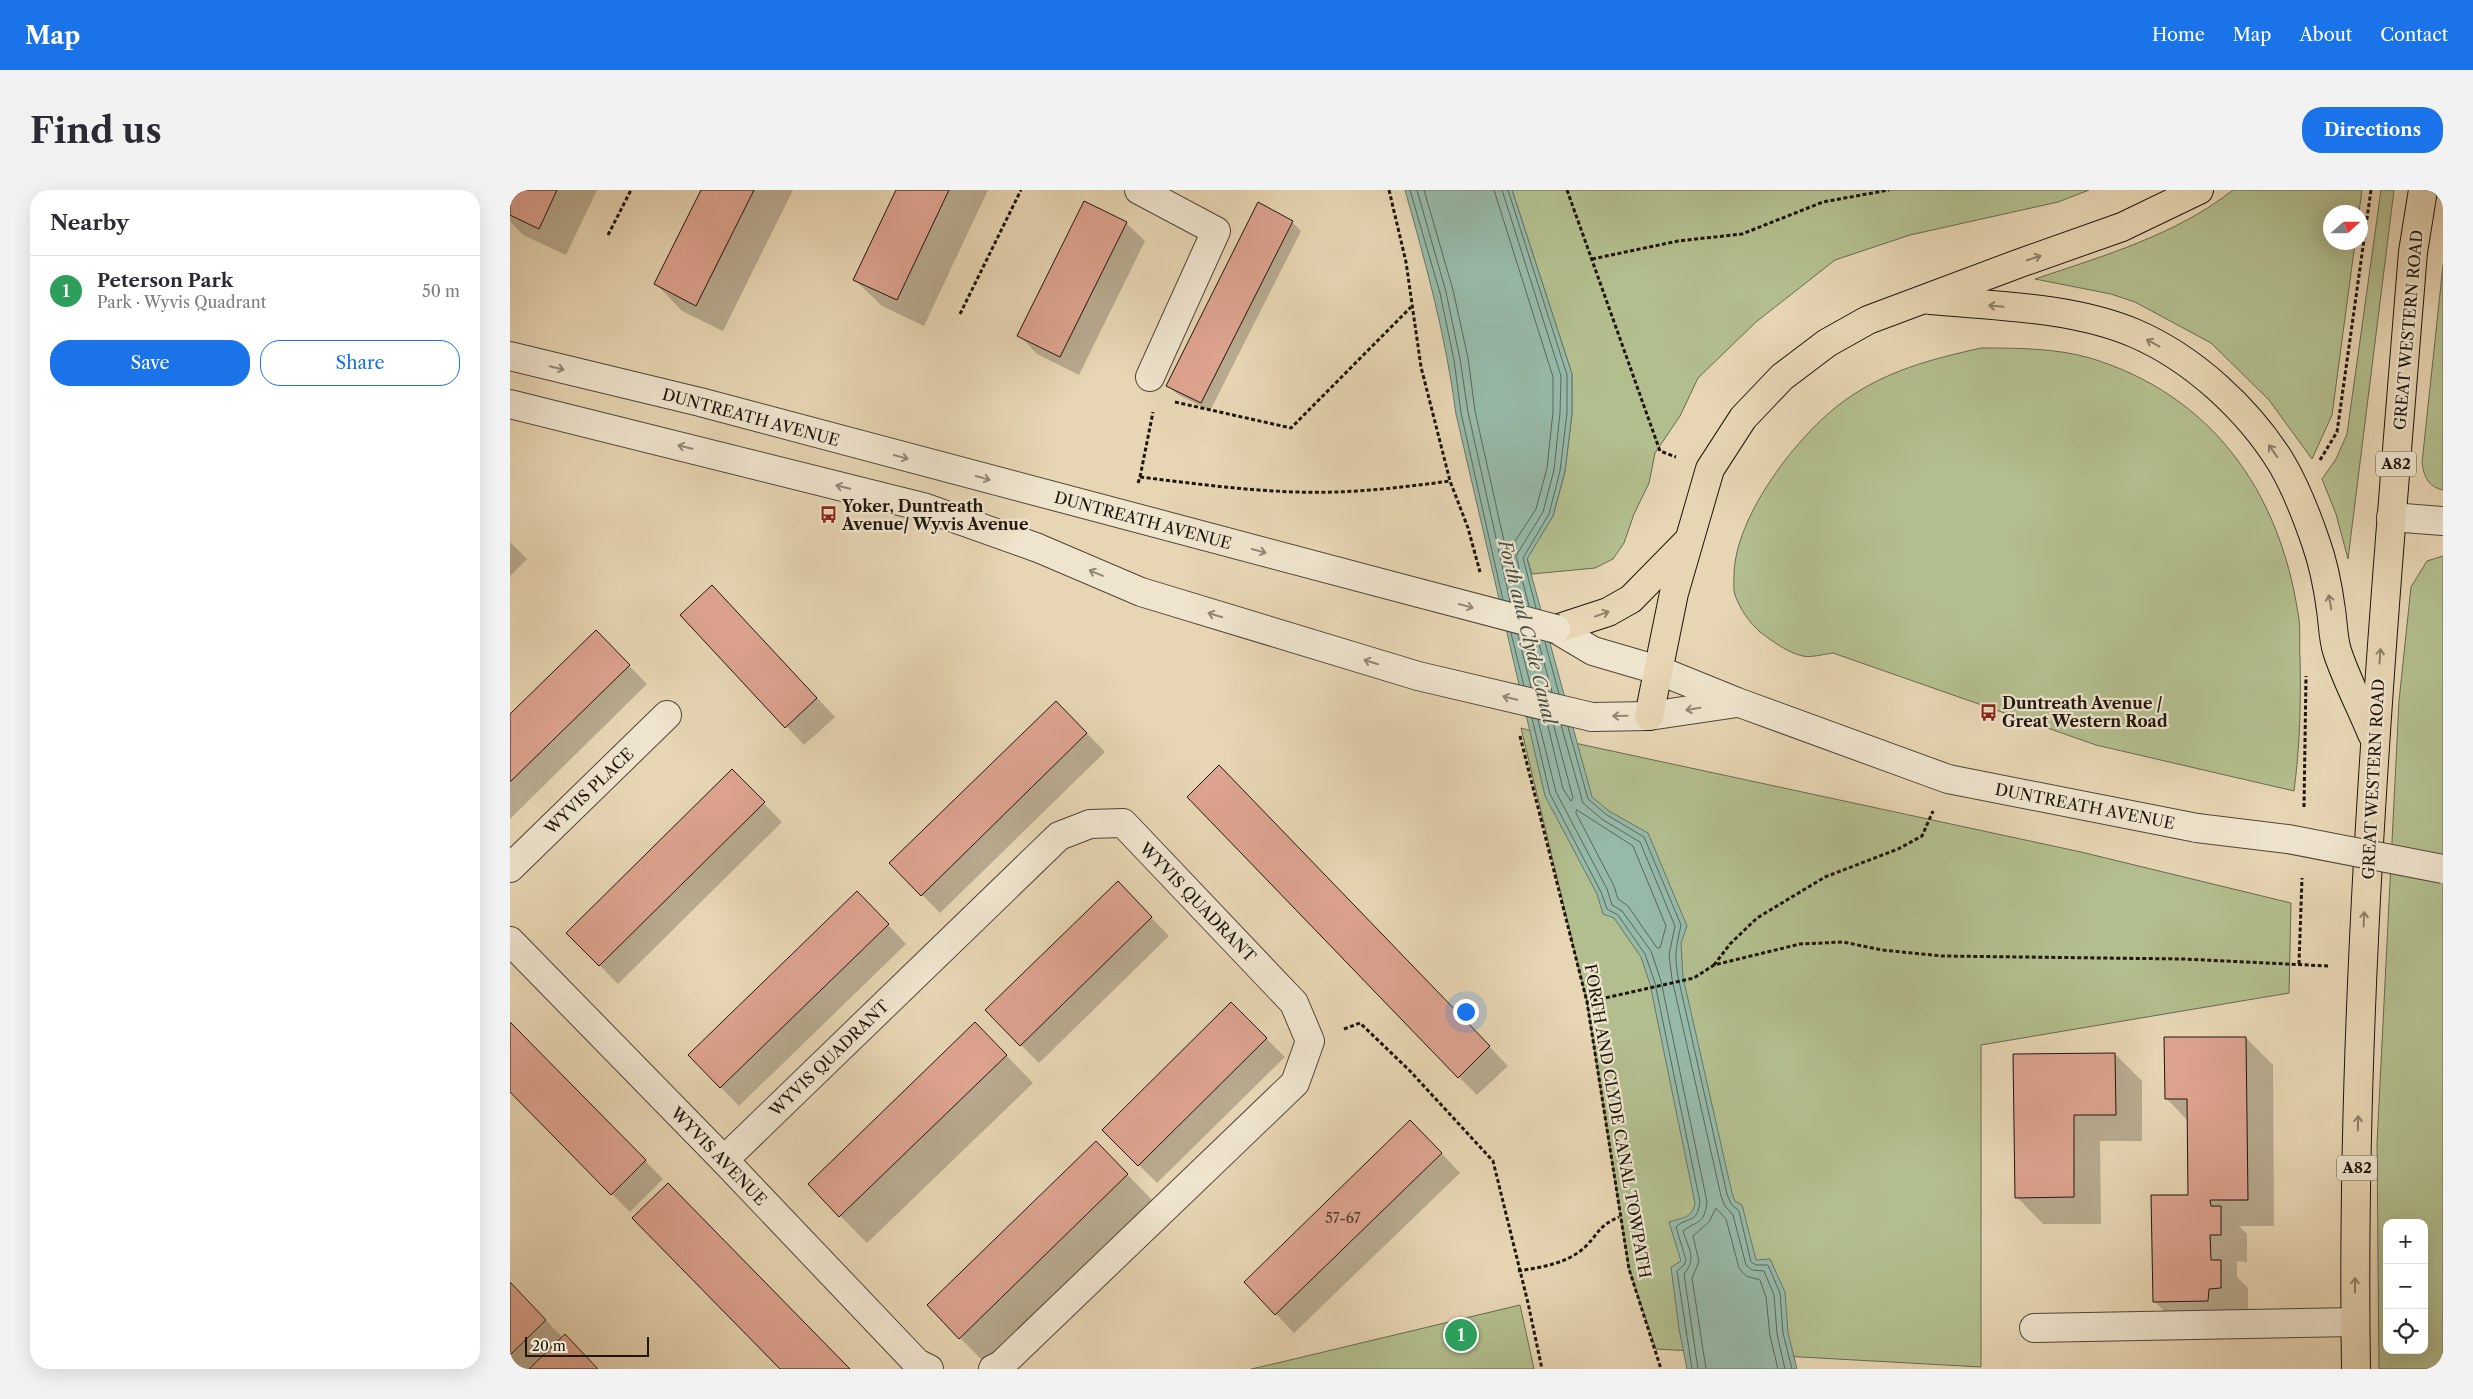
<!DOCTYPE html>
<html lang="en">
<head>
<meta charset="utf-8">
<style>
	body { margin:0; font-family:"Libre Caslon Text",serif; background:#f2f2f3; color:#2b2b33 }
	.controls { position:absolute; right:15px; bottom:15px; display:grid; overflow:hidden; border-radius:10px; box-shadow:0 5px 20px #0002 }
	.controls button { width:45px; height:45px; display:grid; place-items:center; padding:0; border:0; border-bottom:1px solid #e1e1e2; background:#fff; color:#2b2b33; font:25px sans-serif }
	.compass { position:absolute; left:1813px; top:15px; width:45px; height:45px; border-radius:50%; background:#fff; box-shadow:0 5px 20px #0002; rotate:69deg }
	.scale { position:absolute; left:15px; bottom:12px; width:124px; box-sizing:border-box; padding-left:5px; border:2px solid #1e160d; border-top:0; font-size:14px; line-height:18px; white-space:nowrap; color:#1e160d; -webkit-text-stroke:4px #efe4ce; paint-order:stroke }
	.you { position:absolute; left:955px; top:821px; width:18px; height:18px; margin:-12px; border:4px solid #fff; border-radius:50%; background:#1a73e8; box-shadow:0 0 0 8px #1a73e833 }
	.badge { display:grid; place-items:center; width:32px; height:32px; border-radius:50%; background:#1a73e8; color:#fff; font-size:16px; font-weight:700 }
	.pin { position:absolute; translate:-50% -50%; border:2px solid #fff; box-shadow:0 1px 5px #0006 }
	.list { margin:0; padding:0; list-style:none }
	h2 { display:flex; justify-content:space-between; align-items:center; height:65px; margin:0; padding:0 20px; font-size:21px }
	h2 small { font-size:16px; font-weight:400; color:#7c7c81 }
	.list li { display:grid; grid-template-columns:32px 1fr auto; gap:15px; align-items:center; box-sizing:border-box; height:70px; padding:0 20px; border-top:1px solid #e1e1e2 }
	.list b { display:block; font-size:19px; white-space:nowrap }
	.list p { margin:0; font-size:16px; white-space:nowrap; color:#7c7c81 }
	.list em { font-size:16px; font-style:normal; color:#7c7c81 }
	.actions { display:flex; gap:10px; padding:15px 20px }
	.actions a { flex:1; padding:11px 0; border:1px solid #1a73e8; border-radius:20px; text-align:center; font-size:18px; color:#1a73e8 }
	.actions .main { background:#1a73e8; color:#fff }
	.icon { flex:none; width:28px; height:28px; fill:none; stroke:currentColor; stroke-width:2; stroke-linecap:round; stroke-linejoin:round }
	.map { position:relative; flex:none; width:1933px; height:1179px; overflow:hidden; border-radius:20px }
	header { display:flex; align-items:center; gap:30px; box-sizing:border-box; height:70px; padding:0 25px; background:#1a73e8; color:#fff }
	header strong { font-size:24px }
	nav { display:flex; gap:28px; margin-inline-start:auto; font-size:18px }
	.intro { display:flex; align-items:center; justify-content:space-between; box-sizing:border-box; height:120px; padding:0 30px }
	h1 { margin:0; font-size:35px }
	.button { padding:12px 22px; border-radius:20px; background:#1a73e8; color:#fff; font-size:18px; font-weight:700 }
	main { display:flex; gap:30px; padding:0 30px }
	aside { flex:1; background:#fff; border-radius:20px; box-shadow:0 5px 20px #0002 }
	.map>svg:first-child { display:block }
	.green { fill:#b3be8e; stroke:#686a4e; fill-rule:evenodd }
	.water { fill:#97b9a8; stroke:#67786a }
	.shadow { fill:#0003 }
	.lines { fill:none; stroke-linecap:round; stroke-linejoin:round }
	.shore { stroke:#5a685a; stroke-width:1 }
	.building { fill:#dda38f; stroke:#1e160d }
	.minor-casing { stroke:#504636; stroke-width:30 }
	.major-casing { stroke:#1e160d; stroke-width:30 }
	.path { stroke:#1e160d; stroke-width:3; stroke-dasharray:4 2.5; stroke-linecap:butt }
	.minor { stroke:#efe4ce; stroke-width:28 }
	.major { stroke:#e7d5b3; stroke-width:28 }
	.minor-bridge-casing { stroke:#504636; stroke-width:30; stroke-linecap:butt }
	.minor-bridge { stroke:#efe4ce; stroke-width:28 }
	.oneway { stroke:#8d7f68 }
	.oneway2 { stroke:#918777 }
	.labels { text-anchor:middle; stroke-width:4.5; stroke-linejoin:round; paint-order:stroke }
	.number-label { font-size:14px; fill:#4e392e }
	.shield { fill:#efe4ce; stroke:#5d5447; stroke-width:1 }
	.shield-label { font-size:15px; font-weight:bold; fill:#1e160d }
	.street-label { font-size:16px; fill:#1e160d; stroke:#efe4ce }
	.poi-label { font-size:16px; font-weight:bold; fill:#1e160d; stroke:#efe4ce; text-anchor:start }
	.water-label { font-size:18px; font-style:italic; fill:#484f43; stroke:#efe4ce }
</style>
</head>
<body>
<header>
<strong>Map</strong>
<nav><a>Home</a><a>Map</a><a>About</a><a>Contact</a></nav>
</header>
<div class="intro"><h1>Find us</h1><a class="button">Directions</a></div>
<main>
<aside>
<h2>Nearby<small></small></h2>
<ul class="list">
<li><span class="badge" style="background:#2e9e5b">1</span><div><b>Peterson Park</b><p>Park · Wyvis Quadrant</p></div><em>50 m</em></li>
</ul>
<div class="actions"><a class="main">Save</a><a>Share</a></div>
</aside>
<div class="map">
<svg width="1933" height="1179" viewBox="0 0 1933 1179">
	<rect width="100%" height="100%" fill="#e7d5b3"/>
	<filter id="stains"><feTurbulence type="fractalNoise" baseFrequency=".004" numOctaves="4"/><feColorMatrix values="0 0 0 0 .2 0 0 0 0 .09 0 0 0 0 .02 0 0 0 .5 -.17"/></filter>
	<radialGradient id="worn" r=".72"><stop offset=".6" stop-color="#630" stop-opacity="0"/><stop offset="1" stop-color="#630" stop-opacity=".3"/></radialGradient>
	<g class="green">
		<path d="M 1002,0 L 1579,0 L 1548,12 L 1400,45 L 1325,70 L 1246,132 L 1188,188 L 1170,226 L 1145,263 L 1139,293 L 1124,324 L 1114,353 L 1103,369 L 1085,378 L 1022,384 L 1017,368 L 1043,326 L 1055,281 L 1062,223 L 1062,184 Z"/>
		<path d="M 1723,0 L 1852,0 L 1849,22 L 1820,22 L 1820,52 L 1845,53 L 1822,225 L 1802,269 L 1759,210 L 1701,153 L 1625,112 L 1601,104 L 1525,89 C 1593,66 1666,45 1723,0 Z"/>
		<path d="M 1871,0 L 1884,0 L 1838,369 L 1826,324 L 1812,289 L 1826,269 L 1837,244 Z"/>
		<path d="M 1933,75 L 1933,300 C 1918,297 1914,286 1912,273 Z"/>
		<path d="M 1471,158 C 1507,158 1545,158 1580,168 C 1702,205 1769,301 1788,423 C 1791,438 1789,453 1790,468 C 1791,514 1790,555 1784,601 L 1586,555 L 1323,463 C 1314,464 1301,468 1293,466 C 1278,463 1262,451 1250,442 C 1239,432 1230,419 1225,405 C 1223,399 1224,392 1224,386 C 1224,327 1288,244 1334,211 C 1375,181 1422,169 1471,158 Z"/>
		<path d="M 1933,366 L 1933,1179 L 1869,1179 L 1867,954 L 1889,511 L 1901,397 L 1917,371 ZM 1877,1033 L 1914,1033 L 1914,1160 L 1877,1160 Z"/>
		<path d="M 1011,538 L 1060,552 L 1571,662 L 1781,713 L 1779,803 L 1471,855 L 1471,1177 L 1146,1159 L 1119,1079 L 1077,812 Z"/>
		<path d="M 1010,1115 L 1024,1179 L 741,1179 L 759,1175 Z"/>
	</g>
	<path class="water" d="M 895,0 L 1002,0 L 1062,184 L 1062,223 L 1055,281 L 1043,326 L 1017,369 L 1082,607 L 1099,621 L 1138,643 L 1177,736 L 1171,753 L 1173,787 L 1222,1003 L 1225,1011 L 1232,1015 L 1246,1070 L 1260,1069 L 1275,1102 L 1278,1143 L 1287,1179 L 1177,1179 L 1169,1139 L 1161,1077 L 1171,1071 L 1159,1032 C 1172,1028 1183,1028 1185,1013 L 1140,794 L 1131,767 L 1104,728 L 1093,724 L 1087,704 L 1035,606 L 946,224 C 936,147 916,74 895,0 Z"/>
	<g class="shadow">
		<path d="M 0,0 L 87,0 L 56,65 L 13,45 L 0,31 Z"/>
		<path d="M 192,0 L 283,0 L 213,141 L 172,121 L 146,94 Z"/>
		<path d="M 387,0 L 478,0 L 414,136 L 372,116 L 345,90 Z"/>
		<path d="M 782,32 L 791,41 L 700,221 L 667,204 L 657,195 Z"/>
		<path d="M 616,33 L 635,51 L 569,185 L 527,164 L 509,145 Z"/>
		<path d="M 0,352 L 17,369 L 0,386 Z"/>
		<path d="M 220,415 L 325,527 L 294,555 L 172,425 Z"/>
		<path d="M 86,442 L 137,494 L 0,629 L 0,526 Z"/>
		<path d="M 565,531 L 595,562 L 430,723 L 381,673 Z"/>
		<path d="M 222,581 L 272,632 L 108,794 L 58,743 Z"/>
		<path d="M 727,596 L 998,876 L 967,905 L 949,887 Z"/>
		<path d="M 626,712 L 659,746 L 529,873 L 511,855 Z"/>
		<path d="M 365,721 L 396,754 L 229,916 L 180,865 Z"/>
		<path d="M 721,814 L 775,867 L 647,993 L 594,940 Z"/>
		<path d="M 0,834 L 153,989 L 120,1022 L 0,901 Z"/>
		<path d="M 1736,848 L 1763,875 L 1764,1036 L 1729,1036 L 1737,1044 L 1737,1072 L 1727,1071 L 1727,1087 L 1738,1098 L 1738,1125 L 1671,1138 L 1644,1111 L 1679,1006 L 1678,931 L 1656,908 Z"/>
		<path d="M 492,861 L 523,893 L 357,1053 L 299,994 Z"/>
		<path d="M 1605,864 L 1632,891 L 1632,951 L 1590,951 L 1591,1034 L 1533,1034 L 1507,1007 Z"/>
		<path d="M 919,950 L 950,983 L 784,1143 L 736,1092 Z"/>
		<path d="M 612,979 L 644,1012 L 476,1174 L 450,1148 Z"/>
		<path d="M 0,1093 L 53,1148 L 87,1179 L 12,1179 L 0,1167 Z"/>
	</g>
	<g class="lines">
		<g class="shore">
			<path d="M 900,0 L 930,103 L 944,170 L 951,223 L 993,410"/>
			<path d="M 907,0 L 936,102 L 950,169 L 958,222 L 1000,411"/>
			<path d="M 914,0 L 943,100 L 958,168 L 965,221 L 996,360 L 998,362 L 1026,319 L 1037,278 L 1043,222 L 1043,187 L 984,0"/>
			<path d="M 992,0 L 1051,186 L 1050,223 L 1044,280 L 1033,322 L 1006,366 L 1019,416"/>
			<path d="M 998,0 L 1057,185 L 1057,223 L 1050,281 L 1039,324 L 1013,368 L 1026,418"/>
			<path d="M 1001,443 L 1014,496"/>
			<path d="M 1008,445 L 1021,497"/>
			<path d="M 1028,450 L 1042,502"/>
			<path d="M 1035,452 L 1049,504"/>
			<path d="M 1022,528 L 1040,604 L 1091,702 L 1097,719 L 1108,725 L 1135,764 L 1145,793 L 1190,1012 C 1187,1035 1177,1026 1166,1037 L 1176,1070 L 1174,1075 L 1167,1081 L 1182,1179"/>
			<path d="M 1028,530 L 1046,602 L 1097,699 L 1102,715 L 1112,721 L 1141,761 L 1151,791 L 1197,1012 C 1194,1036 1187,1030 1173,1041 C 1179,1060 1187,1068 1174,1084 L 1188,1179"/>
			<path d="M 1037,532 L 1053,599 L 1061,611 L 1063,608 L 1043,533"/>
			<path d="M 1051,535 L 1073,613 L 1093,630 L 1130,652 L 1165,736 L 1159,765 L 1162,789 L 1211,1006 L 1215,1016 L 1223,1025 L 1236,1075 L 1242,1080 L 1254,1081 L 1264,1105 L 1267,1144 L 1275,1179"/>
			<path d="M 1058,537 L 1078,609 L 1097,625 L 1134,647 L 1171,735 C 1166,759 1164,762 1168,787 L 1217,1004 L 1221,1014 L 1229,1021 L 1241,1072 L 1246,1075 L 1258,1075 L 1270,1103 L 1273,1143 L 1282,1179"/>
			<path d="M 1067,620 L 1123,656 L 1156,736 L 1150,758 L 1147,758 L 1118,716 L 1108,709 L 1104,696 L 1066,623 Z"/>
			<path d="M 1196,1179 L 1182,1088 L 1189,1072 L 1183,1046 L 1199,1032 L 1206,1018 L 1216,1029 L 1229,1078 L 1236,1086 L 1250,1090 L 1256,1107 L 1260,1146 L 1268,1179"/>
		</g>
	</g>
	<g class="building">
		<path d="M 0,0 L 47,0 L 29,39 L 0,25 Z"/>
		<path d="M 191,0 L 244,0 L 186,116 L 144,94 Z"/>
		<path d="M 386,0 L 439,0 L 387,110 L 343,90 Z"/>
		<path d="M 574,11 L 617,32 L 550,167 L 507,146 Z"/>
		<path d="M 748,12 L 783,31 L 691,213 L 656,196 Z"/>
		<path d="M 202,395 L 307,508 L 275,538 L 170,425 Z"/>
		<path d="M 86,440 L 120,475 L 0,592 L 0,524 Z"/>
		<path d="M 546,511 L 577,543 L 411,706 L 379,673 Z"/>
		<path d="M 709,575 L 980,856 L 948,888 L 677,607 Z"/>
		<path d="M 222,579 L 255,612 L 89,776 L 56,743 Z"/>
		<path d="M 608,691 L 642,727 L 510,856 L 475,820 Z"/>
		<path d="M 347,701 L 379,734 L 210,898 L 178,865 Z"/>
		<path d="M 721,812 L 757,848 L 628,976 L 592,940 Z"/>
		<path d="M 0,832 L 136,970 L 101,1005 L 0,902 Z"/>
		<path d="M 465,832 L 497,865 L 329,1027 L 298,994 Z"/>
		<path d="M 1654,847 L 1736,847 L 1738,1010 L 1700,1010 L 1701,1016 L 1711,1016 L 1711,1045 L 1700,1045 L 1701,1070 L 1711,1070 L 1711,1098 L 1699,1099 L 1698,1111 L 1643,1112 L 1641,1005 L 1678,1005 L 1677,909 L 1655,909 Z"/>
		<path d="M 1605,863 L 1606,925 L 1564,925 L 1564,1007 L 1505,1008 L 1503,864 Z"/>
		<path d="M 900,930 L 932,963 L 765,1125 L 734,1092 Z"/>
		<path d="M 586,951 L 618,984 L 449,1149 L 417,1115 Z"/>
		<path d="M 158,993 L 340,1179 L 270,1179 L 122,1028 Z"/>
		<path d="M 0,1092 L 36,1130 L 0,1165 Z"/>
		<path d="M 55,1144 L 88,1179 L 19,1179 Z"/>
	</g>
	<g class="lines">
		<defs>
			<g id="minor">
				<path d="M 629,0 L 706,41 L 640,187"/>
				<path d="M 0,166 L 190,212 L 909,403"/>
				<path d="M 0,214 L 413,317 L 528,358 L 631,402 L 908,486"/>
				<path d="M 1881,327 L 1933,331"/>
				<path d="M 1046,439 L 1083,461 L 1148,480 L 1227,512 L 1438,589 L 1687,638"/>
				<path d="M 1082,527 L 1139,526 L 1227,513"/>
				<path d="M 0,678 L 157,525"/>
				<path d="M 0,751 L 214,970 L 407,1173 L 419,1179"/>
				<path d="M 214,970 L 549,646 L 580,634 L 613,633 L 784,813 L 800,851 L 785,893 L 491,1175 L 483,1179"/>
				<path d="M 1524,1138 L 1845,1132"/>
			</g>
			<g id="major">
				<path d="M 1420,110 C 1486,116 1563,117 1624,143 C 1683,168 1739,220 1772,274 C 1786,298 1796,324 1805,350 C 1813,372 1818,397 1821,420 C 1823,433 1823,448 1827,461 C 1836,489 1851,517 1862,544"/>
				<path d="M 1046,439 L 1098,422 L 1121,409 L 1176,353"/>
				<path d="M 1139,526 L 1164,403 L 1200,279 L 1233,228 L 1272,187 L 1317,153 L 1358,130 L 1513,72 L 1612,37 L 1689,0"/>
				<path d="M 1846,1179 C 1840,805 1873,434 1903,62 L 1913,0"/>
			</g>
		</defs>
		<use href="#minor" class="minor-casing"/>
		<use href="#major" class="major-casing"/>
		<g class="path">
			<path d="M 879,0 L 896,72 L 911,177 L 940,291 L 958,338 L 970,382"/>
			<path d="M 1057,0 L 1150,261 L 1166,267"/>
			<path d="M 98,45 L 121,0"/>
			<path d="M 1082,69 L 1168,51 L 1232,44 L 1313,12 L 1379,0"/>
			<path d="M 450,124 L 511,0"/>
			<path d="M 665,212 L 781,238 L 901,117"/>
			<path d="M 1810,270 L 1827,242 L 1861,0"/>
			<path d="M 630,287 L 643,222"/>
			<path d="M 628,293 L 630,287 C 695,295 760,304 825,302 C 863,301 902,296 940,291"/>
			<path d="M 1010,546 L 1077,812 L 1119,1079 L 1151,1179"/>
			<path d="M 1794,617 L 1796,486"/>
			<path d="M 1789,774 L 1792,688"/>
			<path d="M 1204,775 L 1220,754 L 1247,728 L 1315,687 L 1388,659 L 1412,646 L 1423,621"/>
			<path d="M 1077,812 L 1184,788 L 1204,775 L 1290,754 L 1333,752 L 1372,760 L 1432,766 L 1673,769 L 1818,776"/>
			<path d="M 834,839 L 850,833 L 900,881 L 983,971 L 1018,1113 L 1032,1179"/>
			<path d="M 1008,1081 C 1033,1077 1060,1073 1077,1055 C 1091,1040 1089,1036 1109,1027"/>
		</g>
		<use href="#minor" class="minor"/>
		<use href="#major" class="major"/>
		<defs>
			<g id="minor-bridge">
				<path d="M 909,403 L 1046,439"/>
				<path d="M 908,486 L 1082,527"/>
				<path d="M 1687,638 L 1778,649 L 1933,679"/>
			</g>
		</defs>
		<use href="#minor-bridge" class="minor-bridge-casing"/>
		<use href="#minor-bridge" class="minor-bridge"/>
	</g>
	<defs><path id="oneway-shaft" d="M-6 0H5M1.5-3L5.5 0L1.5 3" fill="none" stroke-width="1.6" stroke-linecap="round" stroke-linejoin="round" transform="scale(1.25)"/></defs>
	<g class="oneway">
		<use href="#oneway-shaft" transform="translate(1524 68) rotate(-18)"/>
		<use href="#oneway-shaft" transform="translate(1486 116) rotate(-175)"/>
		<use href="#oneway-shaft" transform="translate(1643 153) rotate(-151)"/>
		<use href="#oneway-shaft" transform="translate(1763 261) rotate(-125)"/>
		<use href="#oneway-shaft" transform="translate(1820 412) rotate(-100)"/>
		<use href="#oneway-shaft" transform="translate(1092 424) rotate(-20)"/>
		<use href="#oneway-shaft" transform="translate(1870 466) rotate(-86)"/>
		<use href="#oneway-shaft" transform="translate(1854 729) rotate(-87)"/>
		<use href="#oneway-shaft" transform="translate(1848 933) rotate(-89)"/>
		<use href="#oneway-shaft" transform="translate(1845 1095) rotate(-90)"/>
	</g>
	<g class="oneway2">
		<use href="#oneway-shaft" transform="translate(47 178) rotate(13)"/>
		<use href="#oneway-shaft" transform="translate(175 257) rotate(-166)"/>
		<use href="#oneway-shaft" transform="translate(391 267) rotate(15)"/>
		<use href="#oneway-shaft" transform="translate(473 288) rotate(15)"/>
		<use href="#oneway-shaft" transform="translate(333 297) rotate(-166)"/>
		<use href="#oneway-shaft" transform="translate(749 361) rotate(15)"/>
		<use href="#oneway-shaft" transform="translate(586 383) rotate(-157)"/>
		<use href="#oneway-shaft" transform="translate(956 416) rotate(15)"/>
		<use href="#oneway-shaft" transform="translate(705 425) rotate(-163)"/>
		<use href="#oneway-shaft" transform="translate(861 472) rotate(-163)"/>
		<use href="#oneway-shaft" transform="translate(1000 508) rotate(-167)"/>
		<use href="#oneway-shaft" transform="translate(1183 519) rotate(171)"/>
		<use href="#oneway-shaft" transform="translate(1110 526) rotate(179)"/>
	</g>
	<defs>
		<symbol id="bus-bare" viewBox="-9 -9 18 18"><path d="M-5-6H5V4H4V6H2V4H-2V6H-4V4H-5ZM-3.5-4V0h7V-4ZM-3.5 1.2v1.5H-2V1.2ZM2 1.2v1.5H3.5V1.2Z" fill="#8f2418" stroke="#efe4ce" stroke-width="2.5" paint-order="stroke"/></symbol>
	</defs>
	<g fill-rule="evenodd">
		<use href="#bus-bare" x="306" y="312" width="25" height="25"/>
		<use href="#bus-bare" x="1466" y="510" width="25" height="25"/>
	</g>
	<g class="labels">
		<g class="number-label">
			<text x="833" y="1033">57-67</text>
		</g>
		<g class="shield">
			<rect x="1866" y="261.5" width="40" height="25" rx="4"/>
			<rect x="1827" y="965.5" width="40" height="25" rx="4"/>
		</g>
		<g class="shield-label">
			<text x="1886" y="279">A82</text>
			<text x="1847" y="983">A82</text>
		</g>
		<g class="street-label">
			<text transform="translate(1898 140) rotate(-85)" y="6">GREAT WESTERN ROAD</text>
			<text transform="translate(241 227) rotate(15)" y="6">DUNTREATH AVENUE</text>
			<text transform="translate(633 330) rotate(15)" y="6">DUNTREATH AVENUE</text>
			<text transform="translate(1863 589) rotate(-87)" y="6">GREAT WESTERN ROAD</text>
			<text transform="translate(79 601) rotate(-44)" y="6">WYVIS PLACE</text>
			<text transform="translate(1575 616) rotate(11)" y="6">DUNTREATH AVENUE</text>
			<text transform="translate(688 712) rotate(46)" y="6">WYVIS QUADRANT</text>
			<text transform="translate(319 868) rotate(-44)" y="6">WYVIS QUADRANT</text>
			<text transform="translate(1108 931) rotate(80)" y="6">FORTH AND CLYDE CANAL TOWPATH</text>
			<text transform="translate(209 966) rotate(46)" y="6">WYVIS AVENUE</text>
		</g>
		<g class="poi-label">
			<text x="332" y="322">Yoker, Duntreath<tspan x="332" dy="18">Avenue/ Wyvis Avenue</tspan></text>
			<text x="1492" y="519">Duntreath Avenue /<tspan x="1492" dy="18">Great Western Road</tspan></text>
		</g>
		<g class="water-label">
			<text transform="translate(1017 442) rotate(76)" y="6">Forth and Clyde Canal</text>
		</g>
	</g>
	<rect width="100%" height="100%" filter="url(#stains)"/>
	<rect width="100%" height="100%" fill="url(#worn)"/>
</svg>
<div class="controls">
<button>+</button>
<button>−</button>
<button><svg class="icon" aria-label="locate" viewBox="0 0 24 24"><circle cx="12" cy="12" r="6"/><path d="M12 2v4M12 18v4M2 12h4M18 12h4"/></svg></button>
</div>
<svg class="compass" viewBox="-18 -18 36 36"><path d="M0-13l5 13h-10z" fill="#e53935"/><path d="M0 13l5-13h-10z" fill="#7c7c81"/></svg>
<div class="scale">20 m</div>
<div class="you"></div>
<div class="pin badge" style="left:951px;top:1145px;background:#2e9e5b">1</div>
</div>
</main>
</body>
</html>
